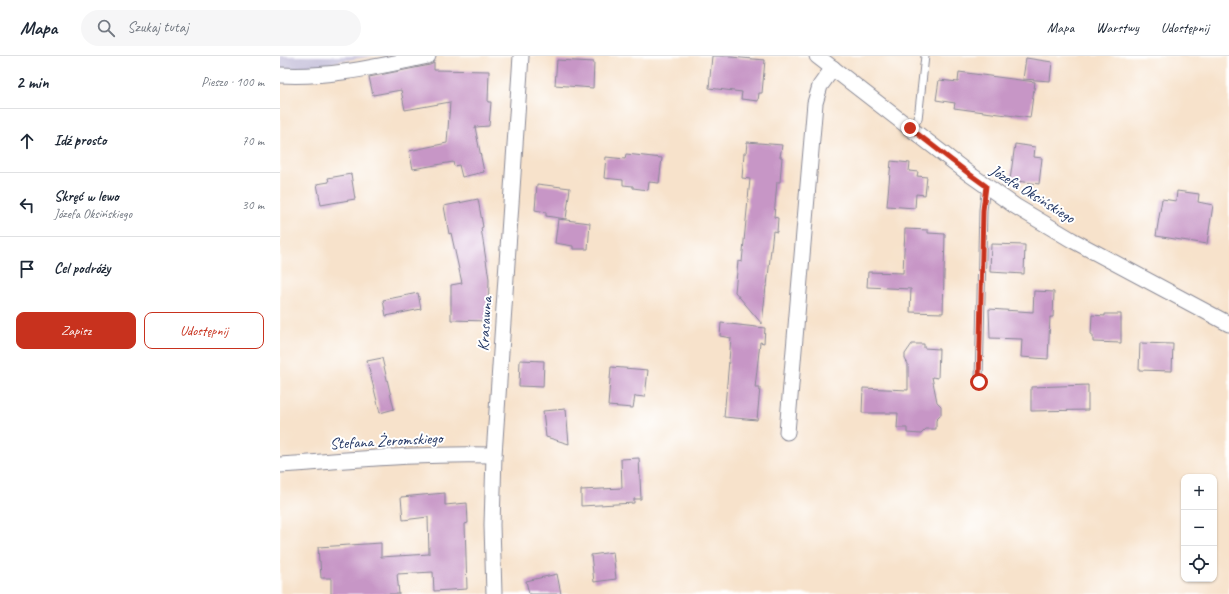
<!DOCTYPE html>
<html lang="pl">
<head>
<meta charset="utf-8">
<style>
	body { margin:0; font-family:Caveat,sans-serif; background:#f6f6f7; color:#1f2937 }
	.controls { position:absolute; right:12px; bottom:12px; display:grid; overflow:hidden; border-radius:8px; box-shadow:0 1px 3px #0004 }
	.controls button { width:36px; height:36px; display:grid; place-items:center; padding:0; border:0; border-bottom:1px solid #e0e1e3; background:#fff; color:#1f2937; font:20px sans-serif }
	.stop { position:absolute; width:12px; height:12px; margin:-9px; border:3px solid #c8321e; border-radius:50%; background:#fff }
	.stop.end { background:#c8321e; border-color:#fff; box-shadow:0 1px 4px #0008 }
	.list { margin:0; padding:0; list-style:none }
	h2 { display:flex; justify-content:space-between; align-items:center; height:52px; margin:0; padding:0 16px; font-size:17px }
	h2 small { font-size:13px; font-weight:400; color:#747a83 }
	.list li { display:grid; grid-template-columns:26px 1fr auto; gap:12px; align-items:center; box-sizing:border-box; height:64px; padding:0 16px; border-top:1px solid #e0e1e3 }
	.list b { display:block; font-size:15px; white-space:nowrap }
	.list p { margin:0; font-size:13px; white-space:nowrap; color:#747a83 }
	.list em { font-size:13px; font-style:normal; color:#747a83 }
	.actions { display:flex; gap:8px; padding:12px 16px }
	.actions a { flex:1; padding:9px 0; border:1px solid #c8321e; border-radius:8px; text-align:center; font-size:14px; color:#c8321e }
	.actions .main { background:#c8321e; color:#fff }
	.icon { flex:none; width:22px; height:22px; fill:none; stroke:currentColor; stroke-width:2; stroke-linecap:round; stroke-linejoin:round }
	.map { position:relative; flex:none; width:949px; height:538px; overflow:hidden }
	header { display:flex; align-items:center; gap:24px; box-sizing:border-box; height:56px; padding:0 20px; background:#fff; border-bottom:1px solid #e0e1e3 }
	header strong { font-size:19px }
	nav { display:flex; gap:22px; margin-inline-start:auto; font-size:14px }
	.search { width:280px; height:36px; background:#f6f6f7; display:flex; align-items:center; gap:10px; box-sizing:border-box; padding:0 14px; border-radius:22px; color:#747a83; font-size:15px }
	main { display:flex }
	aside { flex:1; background:#fff }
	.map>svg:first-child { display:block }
	.industrial { fill:#c5c0da }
	.building { fill:#c796c6 }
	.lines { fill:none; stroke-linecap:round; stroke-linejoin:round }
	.service-casing { stroke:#898894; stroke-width:9 }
	.minor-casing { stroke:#898894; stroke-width:17 }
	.service { stroke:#fff; stroke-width:7 }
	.minor { stroke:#fff; stroke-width:15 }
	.route { stroke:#c8321e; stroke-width:5 }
	.labels { text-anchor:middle; stroke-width:4; stroke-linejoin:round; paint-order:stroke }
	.street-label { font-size:16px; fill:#1b2f5e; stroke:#fff }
</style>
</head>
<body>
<header>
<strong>Mapa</strong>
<div class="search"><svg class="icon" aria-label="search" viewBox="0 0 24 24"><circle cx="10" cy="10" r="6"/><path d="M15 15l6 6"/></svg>Szukaj tutaj</div>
<nav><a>Mapa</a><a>Warstwy</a><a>Udostępnij</a></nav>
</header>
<main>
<aside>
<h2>2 min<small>Pieszo · 100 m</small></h2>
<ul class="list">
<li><svg class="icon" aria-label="ahead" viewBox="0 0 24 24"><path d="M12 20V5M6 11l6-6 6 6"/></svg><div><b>Idź prosto</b></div><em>70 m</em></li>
<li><svg class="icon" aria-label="left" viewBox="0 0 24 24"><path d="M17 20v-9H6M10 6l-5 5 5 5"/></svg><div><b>Skręć w lewo</b><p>Józefa Oksińskiego</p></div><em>30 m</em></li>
<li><svg class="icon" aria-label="arrive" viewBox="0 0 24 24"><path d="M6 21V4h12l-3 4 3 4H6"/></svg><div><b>Cel podróży</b></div></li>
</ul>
<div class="actions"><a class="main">Zapisz</a><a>Udostępnij</a></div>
</aside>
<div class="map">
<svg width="949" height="538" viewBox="0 0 949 538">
	<rect width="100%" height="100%" fill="#fff"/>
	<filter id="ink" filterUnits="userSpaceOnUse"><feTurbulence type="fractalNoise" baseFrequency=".025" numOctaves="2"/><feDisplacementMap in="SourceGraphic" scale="8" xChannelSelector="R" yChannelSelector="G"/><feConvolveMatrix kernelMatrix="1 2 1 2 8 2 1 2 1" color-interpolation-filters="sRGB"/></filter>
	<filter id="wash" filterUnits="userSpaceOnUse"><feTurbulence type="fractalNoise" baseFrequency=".012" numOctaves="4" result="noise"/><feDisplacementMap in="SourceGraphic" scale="16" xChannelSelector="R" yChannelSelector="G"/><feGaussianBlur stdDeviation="0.9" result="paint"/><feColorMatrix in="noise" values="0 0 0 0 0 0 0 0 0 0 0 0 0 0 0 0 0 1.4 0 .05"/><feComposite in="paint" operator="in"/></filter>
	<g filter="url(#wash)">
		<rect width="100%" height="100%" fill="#f7e2cb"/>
		<path class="industrial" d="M 0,0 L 95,0 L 61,5 L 20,15 L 0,12 Z"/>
		<g id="blocks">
			<g class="building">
				<path d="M 432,0 L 451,0 L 450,1 L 485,4 L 482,37 L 479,37 L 478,45 L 461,43 L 462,36 L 429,32 Z"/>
				<path d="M 746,2 L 772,6 L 770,25 L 743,23 Z"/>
				<path d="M 277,4 L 314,6 L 313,32 L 275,29 Z"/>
				<path d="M 154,7 L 154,14 L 209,15 L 208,46 L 211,46 L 209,70 L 195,71 L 204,116 L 182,121 L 179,109 L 174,110 L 173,106 L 133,113 L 129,95 L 167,87 L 170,46 L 125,54 L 121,34 L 93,39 L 89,21 L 150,9 Z"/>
				<path d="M 679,16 L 755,26 L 750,62 L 674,52 L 675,47 L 656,44 L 659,24 L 678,26 Z"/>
				<path d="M 467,86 L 502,89 L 500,101 L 502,101 L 500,126 L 497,126 L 494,161 L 498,162 L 497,176 L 493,175 L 487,230 L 486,230 L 482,268 L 455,236 L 458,205 L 462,206 L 470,123 L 462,122 L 464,97 L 466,97 Z"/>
				<path d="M 735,88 L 755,91 L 754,101 L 762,102 L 759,128 L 730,124 Z"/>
				<path d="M 346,98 L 382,102 L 379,127 L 369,126 L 368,134 L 353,132 L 353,130 L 343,129 L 343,124 L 324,122 L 326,101 L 345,103 Z"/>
				<path d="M 611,105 L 630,107 L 629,115 L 638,116 L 637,120 L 647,121 L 645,139 L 636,138 L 635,152 L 607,150 Z"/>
				<path d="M 71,118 L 75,143 L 41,149 L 37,128 L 49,126 L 48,122 Z"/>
				<path d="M 257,128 L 290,132 L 286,163 L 266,160 L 266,156 L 255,154 Z"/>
				<path d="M 897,135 L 919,138 L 918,146 L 933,149 L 927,188 L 876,180 L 882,143 L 896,145 Z"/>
				<path d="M 198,143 L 203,171 L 201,172 L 209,223 L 208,265 L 171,264 L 171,229 L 182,227 L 171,177 L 169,178 L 164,150 Z"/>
				<path d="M 278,163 L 310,167 L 308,193 L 293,193 L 293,190 L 275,187 Z"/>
				<path d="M 625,173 L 648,174 L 648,177 L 665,178 L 663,257 L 630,256 L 631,233 L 587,231 L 588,216 L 623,217 Z"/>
				<path d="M 711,188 L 745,189 L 744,218 L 710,216 Z"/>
				<path d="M 754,235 L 774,236 L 773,261 L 770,261 L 768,303 L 741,301 L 742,283 L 710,282 L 709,253 L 753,256 Z"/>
				<path d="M 138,237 L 141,253 L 106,260 L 103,244 Z"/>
				<path d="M 825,258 L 841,258 L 841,287 L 813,286 L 813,279 L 811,279 L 812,259 L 825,260 Z"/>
				<path d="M 441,267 L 485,272 L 484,287 L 480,286 L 475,332 L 480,332 L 477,364 L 444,361 L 451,282 L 440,280 Z"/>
				<path d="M 860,287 L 893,288 L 892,315 L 859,314 Z"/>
				<path d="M 632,288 L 644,288 L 644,292 L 659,293 L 658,322 L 652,321 L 657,346 L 661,350 L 661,359 L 656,364 L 656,373 L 646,373 L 641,378 L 627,377 L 627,372 L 617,372 L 618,357 L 582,357 L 583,332 L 628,334 L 628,308 L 625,303 L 625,298 Z"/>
				<path d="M 102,302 L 114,353 L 100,357 L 87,305 Z"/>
				<path d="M 240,304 L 264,305 L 263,331 L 239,330 Z"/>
				<path d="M 331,311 L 368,314 L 365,341 L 355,340 L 353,352 L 328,350 Z"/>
				<path d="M 808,329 L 808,354 L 751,355 L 751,331 Z"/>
				<path d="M 286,353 L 289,388 L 266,381 L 263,355 Z"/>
				<path d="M 359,402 L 361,443 L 354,443 L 354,447 L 301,450 L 301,434 L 342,432 L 341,403 Z"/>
				<path d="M 165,437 L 165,449 L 187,447 L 188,467 L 185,468 L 187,533 L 154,535 L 153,516 L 117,518 L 119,538 L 51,538 L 51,522 L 41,522 L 40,505 L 39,505 L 38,491 L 101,487 L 101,501 L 149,498 L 148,461 L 123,464 L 121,441 Z"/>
				<path d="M 333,496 L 336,523 L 314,526 L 311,499 Z"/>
				<path d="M 277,518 L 281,538 L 249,538 L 246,525 Z"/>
			</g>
		</g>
	</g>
	<g filter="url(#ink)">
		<use href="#blocks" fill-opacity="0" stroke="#898894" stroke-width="1"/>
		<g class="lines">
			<defs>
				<g id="service">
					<path d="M 630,72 L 638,63 L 645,0"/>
					<path d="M 699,326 L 703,154 L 706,130"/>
				</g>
				<g id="minor">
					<path d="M 537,0 L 688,117 L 735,150 L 792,184 L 949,268"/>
					<path d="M 0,19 C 50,22 99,10 148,0"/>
					<path d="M 507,376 L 535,47 L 540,30 L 553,12"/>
					<path d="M 0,409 C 71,404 142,397 214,399"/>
					<path d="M 214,538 L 212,469 L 214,399 L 241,0"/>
				</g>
			</defs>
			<use href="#service" class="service-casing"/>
			<use href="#minor" class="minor-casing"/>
			<use href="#service" class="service"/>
			<use href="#minor" class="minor"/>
		</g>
	</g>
	<g class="lines" filter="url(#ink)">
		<path class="route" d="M 630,72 L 688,117 L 706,130 L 703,154 L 699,326"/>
	</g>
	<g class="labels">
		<g class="street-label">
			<text transform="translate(753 137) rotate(32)" y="6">Józefa Oksińskiego</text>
			<text transform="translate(204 268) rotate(-86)" y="6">Krasawna</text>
			<text transform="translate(106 384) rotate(-3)" y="6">Stefana Żeromskiego</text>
		</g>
	</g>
</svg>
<div class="controls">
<button>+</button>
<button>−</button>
<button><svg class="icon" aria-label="locate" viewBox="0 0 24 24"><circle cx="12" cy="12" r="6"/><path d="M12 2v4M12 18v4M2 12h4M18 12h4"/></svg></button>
</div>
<div class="stop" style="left:699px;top:326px"></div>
<div class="stop end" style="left:630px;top:72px"></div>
</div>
</main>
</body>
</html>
